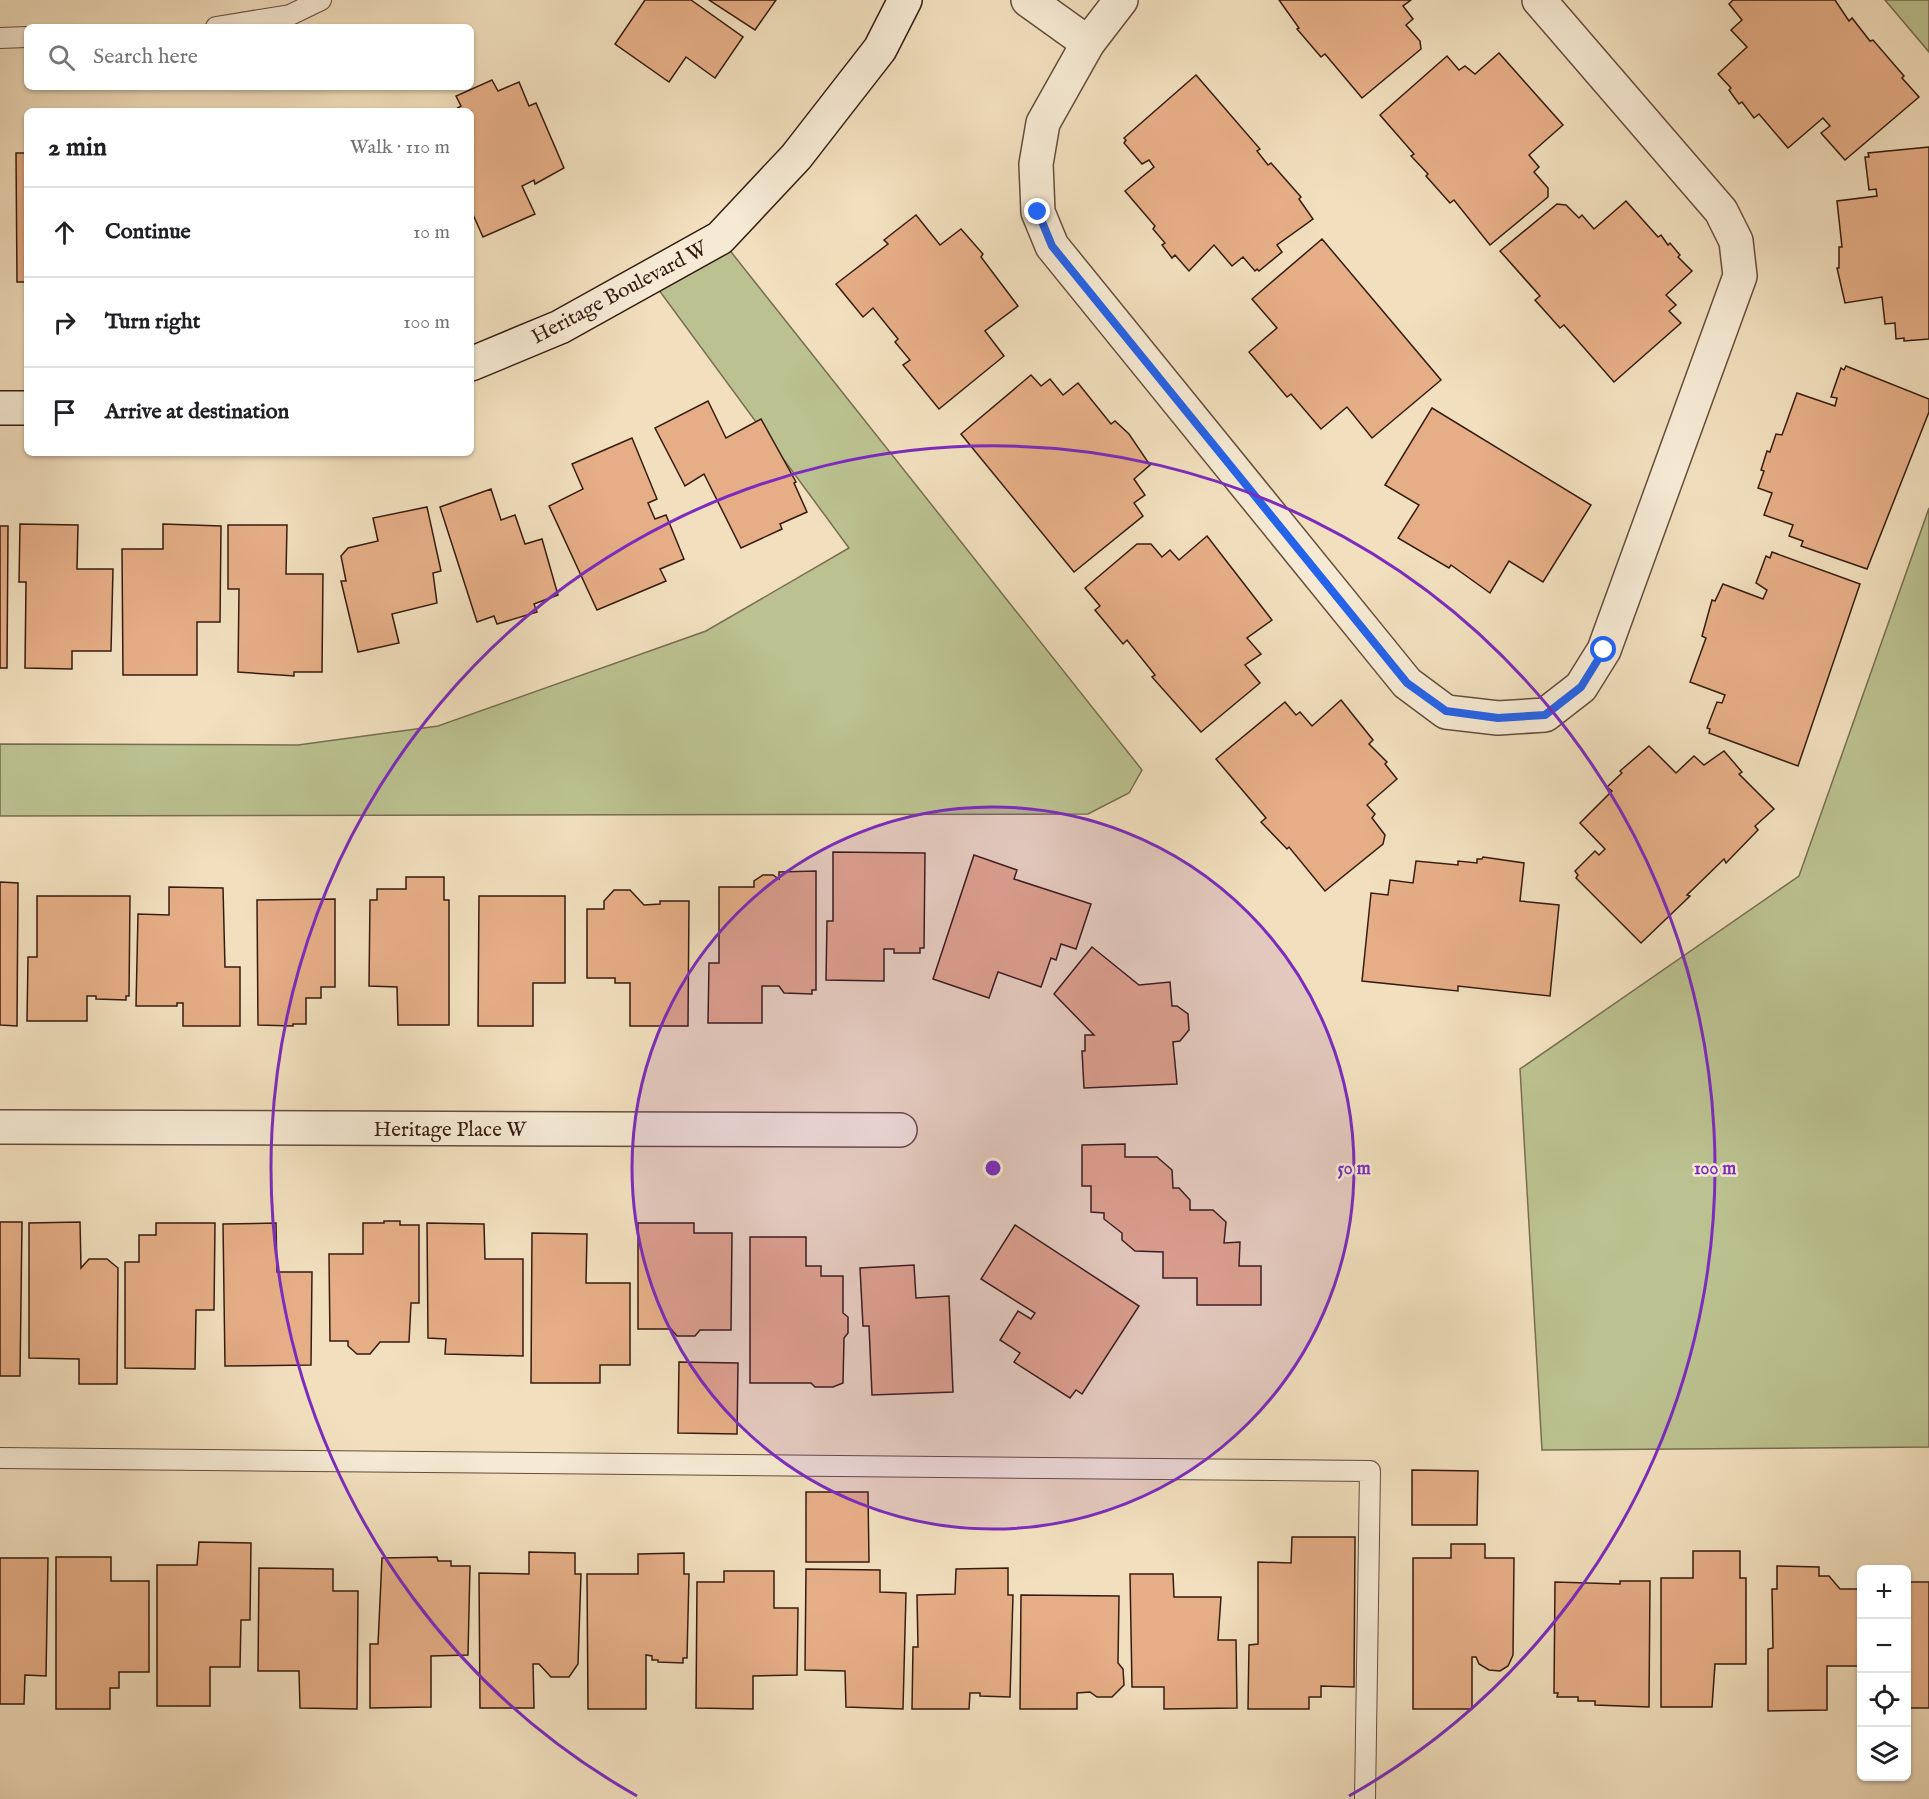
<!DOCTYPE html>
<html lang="en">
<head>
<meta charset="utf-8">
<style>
	body { margin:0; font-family:"IM FELL English",serif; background:#f2f2f2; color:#202124 }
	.controls { position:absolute; right:18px; bottom:18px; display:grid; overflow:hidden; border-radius:9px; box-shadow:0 2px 4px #0004 }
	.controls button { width:54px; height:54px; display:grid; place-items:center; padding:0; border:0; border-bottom:2px solid #e0e0e0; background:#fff; color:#202124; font:30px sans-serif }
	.stop { position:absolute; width:18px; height:18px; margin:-14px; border:4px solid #2563eb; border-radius:50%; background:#fff }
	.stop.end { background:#2563eb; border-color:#fff; box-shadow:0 2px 6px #0008 }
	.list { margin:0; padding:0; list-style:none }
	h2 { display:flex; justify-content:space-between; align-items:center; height:78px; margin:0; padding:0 24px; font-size:26px }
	h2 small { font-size:20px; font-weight:400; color:#757577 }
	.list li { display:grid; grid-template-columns:39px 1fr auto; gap:18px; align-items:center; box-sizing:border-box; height:90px; padding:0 24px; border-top:2px solid #e0e0e0 }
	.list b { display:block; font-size:22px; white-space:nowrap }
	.list em { font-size:20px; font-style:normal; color:#757577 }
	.icon { flex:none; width:33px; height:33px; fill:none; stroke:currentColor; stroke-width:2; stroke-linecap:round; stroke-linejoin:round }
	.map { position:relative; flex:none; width:1929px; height:1799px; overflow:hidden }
	.search { position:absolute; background:#fff; box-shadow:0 2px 4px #0004; left:24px; top:24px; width:450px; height:66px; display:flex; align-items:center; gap:15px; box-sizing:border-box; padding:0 21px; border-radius:9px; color:#757577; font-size:22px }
	.panel { position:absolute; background:#fff; box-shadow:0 2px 4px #0004; left:24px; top:108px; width:450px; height:348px; border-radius:9px }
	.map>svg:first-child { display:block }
	.green { fill:#bbc190; stroke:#786e50; stroke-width:1.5 }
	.building { fill:#e6ae87; stroke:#361c10; stroke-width:1.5 }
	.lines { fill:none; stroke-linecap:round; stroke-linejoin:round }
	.lane-casing { stroke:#654d3b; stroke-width:22 }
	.street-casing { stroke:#654d3b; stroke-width:36 }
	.secondary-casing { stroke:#361c10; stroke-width:36 }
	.lane { stroke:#f6ead4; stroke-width:20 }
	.street { stroke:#f6ead4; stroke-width:33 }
	.secondary { stroke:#f6ead4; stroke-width:33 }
	.route { stroke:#2563eb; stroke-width:8 }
	.ring { fill:none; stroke:#7b2cbf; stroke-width:3 }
	.labels { text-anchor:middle; stroke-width:5; stroke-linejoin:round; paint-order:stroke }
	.street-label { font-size:21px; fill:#361c10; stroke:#f6ead4 }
	.centre { fill:#7b2cbf; stroke:#f6ead4; stroke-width:3 }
	.ring-label { font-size:18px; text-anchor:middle; font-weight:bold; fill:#7b2cbf; stroke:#f6ead4; stroke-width:5; stroke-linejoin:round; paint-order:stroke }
</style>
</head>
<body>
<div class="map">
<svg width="1929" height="1799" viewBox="0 0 1929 1799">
	<rect width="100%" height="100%" fill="#f1dfbd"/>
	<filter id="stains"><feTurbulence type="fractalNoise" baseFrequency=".00333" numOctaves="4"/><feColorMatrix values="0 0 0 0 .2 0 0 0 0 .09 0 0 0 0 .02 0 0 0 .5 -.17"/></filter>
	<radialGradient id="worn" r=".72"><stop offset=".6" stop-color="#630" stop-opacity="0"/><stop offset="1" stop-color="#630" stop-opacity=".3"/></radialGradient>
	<g class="green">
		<path d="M 1885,0 L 1929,0 L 1929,52 Z"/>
		<path d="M 720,238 L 1142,770 L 1129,793 L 1088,814 L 0,816 L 0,744 L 298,745 L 438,726 L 706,631 L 849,548 L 650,278 Z"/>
		<path d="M 1929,508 L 1929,1447 L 1542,1450 L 1520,1069 L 1799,876 Z"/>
	</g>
	<g class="building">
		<path d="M 645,0 L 691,0 L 743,37 L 715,78 L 686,57 L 669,82 L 615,44 Z"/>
		<path d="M 709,0 L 776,0 L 755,30 Z"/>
		<path d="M 1279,0 L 1411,0 L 1403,6 L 1413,19 L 1406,25 L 1420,41 L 1421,49 L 1362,98 L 1325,54 L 1321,57 L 1297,29 L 1299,28 Z"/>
		<path d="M 1733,0 L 1835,0 L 1849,21 L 1852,18 L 1870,41 L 1873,40 L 1904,76 L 1902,78 L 1919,97 L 1845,160 L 1821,133 L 1830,126 L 1823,118 L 1788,148 L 1759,114 L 1754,118 L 1742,102 L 1739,104 L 1729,90 L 1731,88 L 1718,74 L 1747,47 L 1731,30 L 1742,20 L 1729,4 Z"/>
		<path d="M 1499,53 L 1563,125 L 1529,155 L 1539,167 L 1534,172 L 1548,188 L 1548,197 L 1490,245 L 1454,200 L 1450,203 L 1426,176 L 1428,174 L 1411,156 L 1414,154 L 1380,115 L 1447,56 L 1459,70 L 1465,66 L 1475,74 Z"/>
		<path d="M 1196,75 L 1260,149 L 1257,151 L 1268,165 L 1271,163 L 1301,197 L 1299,199 L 1313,219 L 1277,245 L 1282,252 L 1259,271 L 1257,269 L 1255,271 L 1243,257 L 1232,266 L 1214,245 L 1189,271 L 1175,255 L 1172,258 L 1162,245 L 1165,243 L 1153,229 L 1155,226 L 1125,191 L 1154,167 L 1149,160 L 1142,164 L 1124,143 L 1126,140 L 1124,138 Z"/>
		<path d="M 492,80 L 498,91 L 519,82 L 529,106 L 536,103 L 564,168 L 535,184 L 534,180 L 522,186 L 535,214 L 483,237 L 471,210 L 471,111 L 453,111 L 461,106 L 456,96 Z"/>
		<path d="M 1929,147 L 1929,339 L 1904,341 L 1904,338 L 1896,339 L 1895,323 L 1885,324 L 1882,297 L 1845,303 L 1837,268 L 1839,268 L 1839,247 L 1842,247 L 1837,201 L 1877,196 L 1876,189 L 1869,190 L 1865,157 L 1869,157 L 1868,153 Z"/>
		<path d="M 16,153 L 27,153 L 27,282 L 17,282 Z"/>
		<path d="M 1626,201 L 1658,237 L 1661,235 L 1668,245 L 1670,243 L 1680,255 L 1678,257 L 1692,271 L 1666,295 L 1676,305 L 1669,311 L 1681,323 L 1614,382 L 1564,325 L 1560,328 L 1535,300 L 1540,296 L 1500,251 L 1557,204 L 1566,205 L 1579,218 L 1582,215 L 1594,229 Z"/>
		<path d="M 916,215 L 940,245 L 961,229 L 983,254 L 981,257 L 1018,306 L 985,331 L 1004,356 L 939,409 L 903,365 L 910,360 L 895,342 L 898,339 L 873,308 L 863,317 L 836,284 L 888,244 L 884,240 Z"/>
		<path d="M 1322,239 L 1441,380 L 1372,438 L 1347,407 L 1321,429 L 1291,394 L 1287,397 L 1249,352 L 1277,328 L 1252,299 Z"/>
		<path d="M 1846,366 L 1929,399 L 1929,412 L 1867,569 L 1801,546 L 1803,541 L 1789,536 L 1793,525 L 1764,515 L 1772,493 L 1758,488 L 1764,471 L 1761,470 L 1767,451 L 1770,452 L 1776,434 L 1782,435 L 1797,393 L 1835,406 L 1837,398 L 1831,397 L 1841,368 L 1844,370 Z"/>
		<path d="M 1031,375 L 1041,386 L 1050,379 L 1063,395 L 1078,383 L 1111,424 L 1115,421 L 1129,434 L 1150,465 L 1134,479 L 1145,495 L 1134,503 L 1143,516 L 1074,572 L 961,434 Z"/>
		<path d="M 708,401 L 726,438 L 761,419 L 796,482 L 794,483 L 807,512 L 780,524 L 782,529 L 741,548 L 704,474 L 685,486 L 655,428 Z"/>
		<path d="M 1432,408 L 1591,505 L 1543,582 L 1509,561 L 1490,593 L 1451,565 L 1449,568 L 1398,538 L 1419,505 L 1385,485 Z"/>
		<path d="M 632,438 L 657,499 L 648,503 L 655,519 L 666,515 L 684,559 L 660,569 L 666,581 L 597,610 L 549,506 L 583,489 L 572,464 Z"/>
		<path d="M 491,489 L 501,520 L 515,515 L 525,544 L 542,539 L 558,595 L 534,604 L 537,612 L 497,624 L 494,616 L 477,622 L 440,507 Z"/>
		<path d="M 427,507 L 441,571 L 433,573 L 437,603 L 392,614 L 399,643 L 358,652 L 341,581 L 346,581 L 341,556 L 348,548 L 378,541 L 373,518 Z"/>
		<path d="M 20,524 L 78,525 L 77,569 L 113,569 L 111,651 L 72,651 L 72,669 L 25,668 L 26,582 L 19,582 Z"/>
		<path d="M 163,524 L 221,526 L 220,622 L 197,622 L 197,675 L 123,675 L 122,549 L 163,549 Z"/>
		<path d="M 228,525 L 287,525 L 286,574 L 323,574 L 322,672 L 294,672 L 294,676 L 238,672 L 239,589 L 228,589 Z"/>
		<path d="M 0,526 L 8,526 L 7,668 L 0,668 Z"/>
		<path d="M 1207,536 L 1272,620 L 1247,638 L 1261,654 L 1245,665 L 1260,683 L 1201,732 L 1152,677 L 1155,675 L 1127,640 L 1123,644 L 1095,610 L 1100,606 L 1085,588 L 1137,544 L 1151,544 L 1162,557 L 1170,550 L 1179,560 Z"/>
		<path d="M 1772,552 L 1860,584 L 1798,766 L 1709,733 L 1710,729 L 1707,728 L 1717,702 L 1722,703 L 1725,695 L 1690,682 L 1706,638 L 1702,636 L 1712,600 L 1715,601 L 1723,584 L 1763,599 L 1767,590 L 1756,583 L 1766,556 L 1770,558 Z"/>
		<path d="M 1341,700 L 1373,740 L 1369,744 L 1387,762 L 1385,764 L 1397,779 L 1367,805 L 1375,814 L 1372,818 L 1385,835 L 1383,844 L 1325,891 L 1289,847 L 1287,849 L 1261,822 L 1266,818 L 1216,759 L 1285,702 L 1296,715 L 1300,712 L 1312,726 Z"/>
		<path d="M 1649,746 L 1676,773 L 1694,756 L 1704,765 L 1724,751 L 1742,772 L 1739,774 L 1774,809 L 1755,826 L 1758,830 L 1726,863 L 1724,859 L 1687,895 L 1690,896 L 1641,943 L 1576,878 L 1578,875 L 1575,871 L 1595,851 L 1599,855 L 1605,849 L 1580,823 L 1612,791 L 1607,787 L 1622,773 L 1620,771 Z"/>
		<path d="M 833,852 L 925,853 L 924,948 L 920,948 L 920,953 L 894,953 L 894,949 L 884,949 L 884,981 L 826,980 L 827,921 L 833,921 Z"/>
		<path d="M 974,855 L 1017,870 L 1014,879 L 1091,904 L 1076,949 L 1061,944 L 1056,960 L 1051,958 L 1041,987 L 998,972 L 989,998 L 933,979 Z"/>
		<path d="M 1483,857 L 1524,863 L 1520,901 L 1559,905 L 1550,996 L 1458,986 L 1458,991 L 1362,981 L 1371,893 L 1388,895 L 1390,880 L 1413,883 L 1416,861 L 1458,865 L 1458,861 L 1477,863 L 1477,859 L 1482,859 Z"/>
		<path d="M 816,871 L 816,990 L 812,990 L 812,994 L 784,993 L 779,986 L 762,986 L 762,1023 L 708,1023 L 709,963 L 719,963 L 719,887 L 754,887 L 754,881 L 763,875 L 773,875 L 779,879 L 779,872 Z"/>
		<path d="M 406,877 L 444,877 L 444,900 L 449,900 L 449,1025 L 398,1025 L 397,987 L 369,986 L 370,900 L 377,900 L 377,889 L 406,889 Z"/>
		<path d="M 0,882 L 18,883 L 17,1026 L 0,1025 Z"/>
		<path d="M 169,887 L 223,888 L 225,967 L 240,967 L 240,1026 L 183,1026 L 183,1003 L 177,1003 L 177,1006 L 136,1006 L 138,914 L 169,915 Z"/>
		<path d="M 614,890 L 630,890 L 644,905 L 660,904 L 660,901 L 689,901 L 688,1026 L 630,1026 L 630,983 L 615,983 L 615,978 L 587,978 L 587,909 L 604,909 L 604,901 Z"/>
		<path d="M 37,896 L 130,896 L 129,996 L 126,996 L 126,1000 L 96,999 L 96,996 L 87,996 L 87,1021 L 27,1021 L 28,957 L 37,957 Z"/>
		<path d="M 479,896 L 565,896 L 565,983 L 533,983 L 533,1026 L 478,1026 Z"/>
		<path d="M 335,899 L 335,987 L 321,987 L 321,998 L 306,998 L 306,1024 L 293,1024 L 293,1026 L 258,1025 L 257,900 Z"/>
		<path d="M 1092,947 L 1139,985 L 1170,982 L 1172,1006 L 1177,1006 L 1188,1014 L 1189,1030 L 1180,1041 L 1173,1042 L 1177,1084 L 1084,1088 L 1082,1051 L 1085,1051 L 1085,1035 L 1094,1035 L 1054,994 Z"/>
		<path d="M 1125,1144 L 1125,1157 L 1157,1157 L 1172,1170 L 1173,1188 L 1179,1188 L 1190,1200 L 1190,1210 L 1213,1210 L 1226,1222 L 1224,1243 L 1240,1242 L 1239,1266 L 1261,1266 L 1261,1305 L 1197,1305 L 1197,1278 L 1163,1278 L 1163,1252 L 1135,1251 L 1122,1240 L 1122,1233 L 1104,1219 L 1104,1213 L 1091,1212 L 1091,1186 L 1082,1186 L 1082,1145 Z"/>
		<path d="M 384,1221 L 400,1221 L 400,1225 L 419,1225 L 419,1303 L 411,1303 L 409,1342 L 380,1342 L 370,1354 L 357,1354 L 348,1346 L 348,1341 L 330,1341 L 329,1254 L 363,1254 L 363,1223 L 384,1223 Z"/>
		<path d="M 0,1222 L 22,1222 L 20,1376 L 0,1376 Z"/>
		<path d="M 80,1222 L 81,1268 L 89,1259 L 107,1259 L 118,1268 L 117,1384 L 79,1384 L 79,1359 L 29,1358 L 29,1223 Z"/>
		<path d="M 156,1223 L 215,1223 L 214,1310 L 196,1310 L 195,1369 L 125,1368 L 125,1262 L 139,1262 L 139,1235 L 156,1235 Z"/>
		<path d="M 276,1223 L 277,1272 L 312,1272 L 311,1365 L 225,1366 L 223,1224 Z"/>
		<path d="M 427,1223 L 484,1224 L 485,1259 L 523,1259 L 523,1356 L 445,1354 L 446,1339 L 428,1338 Z"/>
		<path d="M 638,1223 L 694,1223 L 694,1233 L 732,1233 L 731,1330 L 700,1330 L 695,1336 L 677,1336 L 671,1329 L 638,1329 Z"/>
		<path d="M 1015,1225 L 1139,1306 L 1082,1394 L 1076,1390 L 1070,1398 L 1014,1362 L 1020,1353 L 1000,1340 L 1018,1311 L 1031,1319 L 1035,1313 L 981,1279 Z"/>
		<path d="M 532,1233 L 587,1234 L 586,1283 L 630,1283 L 630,1365 L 600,1365 L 600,1383 L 531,1383 Z"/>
		<path d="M 750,1237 L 806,1237 L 806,1266 L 821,1266 L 821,1276 L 843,1276 L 843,1313 L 848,1317 L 848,1333 L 844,1338 L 843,1383 L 833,1387 L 815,1387 L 811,1383 L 750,1383 Z"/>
		<path d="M 914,1265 L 916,1298 L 949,1296 L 953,1392 L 872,1395 L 869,1326 L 863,1326 L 860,1268 Z"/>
		<path d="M 679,1362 L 738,1363 L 737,1434 L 678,1433 Z"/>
		<path d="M 1412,1470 L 1478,1471 L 1477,1525 L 1412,1525 Z"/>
		<path d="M 806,1492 L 868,1492 L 869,1562 L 806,1562 Z"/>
		<path d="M 1292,1537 L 1355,1537 L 1354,1687 L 1321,1686 L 1321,1697 L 1309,1697 L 1309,1709 L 1248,1709 L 1249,1645 L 1258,1644 L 1258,1562 L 1291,1563 Z"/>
		<path d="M 199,1542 L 251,1543 L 250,1620 L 241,1620 L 240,1667 L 210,1667 L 210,1706 L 157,1706 L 157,1565 L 197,1565 Z"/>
		<path d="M 1451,1544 L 1485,1544 L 1485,1558 L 1514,1558 L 1513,1655 L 1508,1666 L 1500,1671 L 1489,1670 L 1479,1664 L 1476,1657 L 1472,1657 L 1472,1709 L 1413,1709 L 1413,1558 L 1451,1558 Z"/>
		<path d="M 1693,1551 L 1740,1551 L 1740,1578 L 1746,1578 L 1746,1664 L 1715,1664 L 1712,1707 L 1661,1707 L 1661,1578 L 1693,1578 Z"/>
		<path d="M 529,1552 L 575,1553 L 575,1574 L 581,1574 L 578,1664 L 569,1677 L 551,1677 L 539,1664 L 533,1664 L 534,1708 L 480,1708 L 479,1573 L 529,1574 Z"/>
		<path d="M 684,1553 L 684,1574 L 689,1574 L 687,1658 L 683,1658 L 683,1663 L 658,1662 L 658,1660 L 652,1660 L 652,1656 L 646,1655 L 646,1709 L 588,1709 L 587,1574 L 638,1574 L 638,1554 Z"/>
		<path d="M 56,1557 L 111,1557 L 111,1581 L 149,1581 L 149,1672 L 119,1672 L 119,1688 L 110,1688 L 110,1709 L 56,1709 Z"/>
		<path d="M 437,1557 L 438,1561 L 451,1561 L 451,1566 L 470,1566 L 468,1655 L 431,1656 L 431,1707 L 370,1708 L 370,1644 L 378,1644 L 382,1558 Z"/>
		<path d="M 0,1558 L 48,1558 L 46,1676 L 25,1675 L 24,1704 L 0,1704 Z"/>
		<path d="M 1777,1566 L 1819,1567 L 1819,1576 L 1829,1576 L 1840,1589 L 1862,1589 L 1862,1666 L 1827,1666 L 1827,1710 L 1768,1711 L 1768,1649 L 1773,1648 L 1772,1589 L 1777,1589 Z"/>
		<path d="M 259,1568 L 333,1569 L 333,1591 L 358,1591 L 357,1709 L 300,1708 L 299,1671 L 258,1671 Z"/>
		<path d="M 1008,1568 L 1008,1595 L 1013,1595 L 1010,1697 L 980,1696 L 980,1693 L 970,1693 L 969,1709 L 912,1709 L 913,1647 L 918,1647 L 917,1595 L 955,1594 L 956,1569 Z"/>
		<path d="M 806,1569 L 880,1570 L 880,1592 L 906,1593 L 903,1709 L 846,1707 L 845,1671 L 805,1670 Z"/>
		<path d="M 724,1571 L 774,1571 L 774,1608 L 798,1608 L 797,1675 L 753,1676 L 753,1709 L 696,1708 L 697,1582 L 724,1582 Z"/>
		<path d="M 1130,1574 L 1173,1574 L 1174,1597 L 1221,1597 L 1218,1640 L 1236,1640 L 1237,1708 L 1164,1709 L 1164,1687 L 1132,1687 Z"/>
		<path d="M 1620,1581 L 1650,1581 L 1649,1707 L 1595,1705 L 1595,1701 L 1578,1701 L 1578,1697 L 1557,1697 L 1558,1693 L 1554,1693 L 1555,1582 L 1620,1584 Z"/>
		<path d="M 1907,1582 L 1929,1582 L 1929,1708 L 1906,1708 Z"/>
		<path d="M 1021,1595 L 1119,1596 L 1118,1663 L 1123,1669 L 1124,1685 L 1112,1697 L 1097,1697 L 1090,1692 L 1077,1693 L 1077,1709 L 1020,1709 Z"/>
	</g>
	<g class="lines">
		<defs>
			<g id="lane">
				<path d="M 216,27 L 290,15 L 321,0"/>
				<path d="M 0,38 L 27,37"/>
				<path d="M 0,1458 L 1370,1471 L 1365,1799"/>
			</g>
			<g id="street">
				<path d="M 1028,0 L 1088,43"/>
				<path d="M 1121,0 L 1088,43 L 1043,123 L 1036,164 L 1038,212 L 1052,246 L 1407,683 L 1446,712 L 1498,718 L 1545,715 L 1581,687 L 1604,650 L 1740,276 L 1736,241 L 1721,211 L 1539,0"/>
				<path d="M 0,1127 L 900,1130"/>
			</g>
			<g id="secondary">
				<path d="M 471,364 L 560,327 L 720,238 L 796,157 L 880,49 L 905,0"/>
				<path d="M 0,408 L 27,408"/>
			</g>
		</defs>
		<use href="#lane" class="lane-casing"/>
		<use href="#street" class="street-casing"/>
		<use href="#secondary" class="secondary-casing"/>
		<use href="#lane" class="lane"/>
		<use href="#street" class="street"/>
		<use href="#secondary" class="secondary"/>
	</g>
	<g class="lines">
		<path class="route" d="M 1038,212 L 1052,246 L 1407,683 L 1446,711 L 1498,718 L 1545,715 L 1581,687 L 1604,650"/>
	</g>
	<circle cx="993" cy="1168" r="361" fill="#7b2cbf" fill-opacity=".12"/>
	<g class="ring">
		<circle cx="993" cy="1168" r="361"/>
		<path d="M637 1796A722 722 0 1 1 1349 1796"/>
	</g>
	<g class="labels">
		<g class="street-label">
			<text transform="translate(619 292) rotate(-28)" y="7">Heritage Boulevard W</text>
			<text x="450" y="1136">Heritage Place W</text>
		</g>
	</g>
	<circle cx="993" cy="1168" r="9" class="centre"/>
	<g class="ring-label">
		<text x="1354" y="1174">50 m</text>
		<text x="1715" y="1174">100 m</text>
	</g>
	<rect width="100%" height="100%" filter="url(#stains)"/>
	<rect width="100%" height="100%" fill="url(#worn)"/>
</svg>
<div class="controls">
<button>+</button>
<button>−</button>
<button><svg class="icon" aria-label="locate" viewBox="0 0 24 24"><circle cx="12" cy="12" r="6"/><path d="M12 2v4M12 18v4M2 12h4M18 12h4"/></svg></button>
<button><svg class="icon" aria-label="layers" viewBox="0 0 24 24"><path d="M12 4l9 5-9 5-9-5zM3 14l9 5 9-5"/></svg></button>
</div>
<div class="stop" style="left:1604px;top:650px"></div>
<div class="stop end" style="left:1038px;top:212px"></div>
<div class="search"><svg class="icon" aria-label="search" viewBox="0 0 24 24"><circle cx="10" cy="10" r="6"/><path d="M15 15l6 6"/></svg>Search here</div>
<section class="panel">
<h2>2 min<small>Walk · 110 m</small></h2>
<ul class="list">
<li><svg class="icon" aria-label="ahead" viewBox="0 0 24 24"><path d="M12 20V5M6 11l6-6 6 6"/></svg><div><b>Continue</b></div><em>10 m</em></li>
<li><svg class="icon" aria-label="right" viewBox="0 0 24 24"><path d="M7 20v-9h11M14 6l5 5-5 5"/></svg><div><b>Turn right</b></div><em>100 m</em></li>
<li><svg class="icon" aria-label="arrive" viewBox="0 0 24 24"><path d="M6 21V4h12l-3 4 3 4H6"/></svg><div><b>Arrive at destination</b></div></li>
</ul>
</section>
</div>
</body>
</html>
